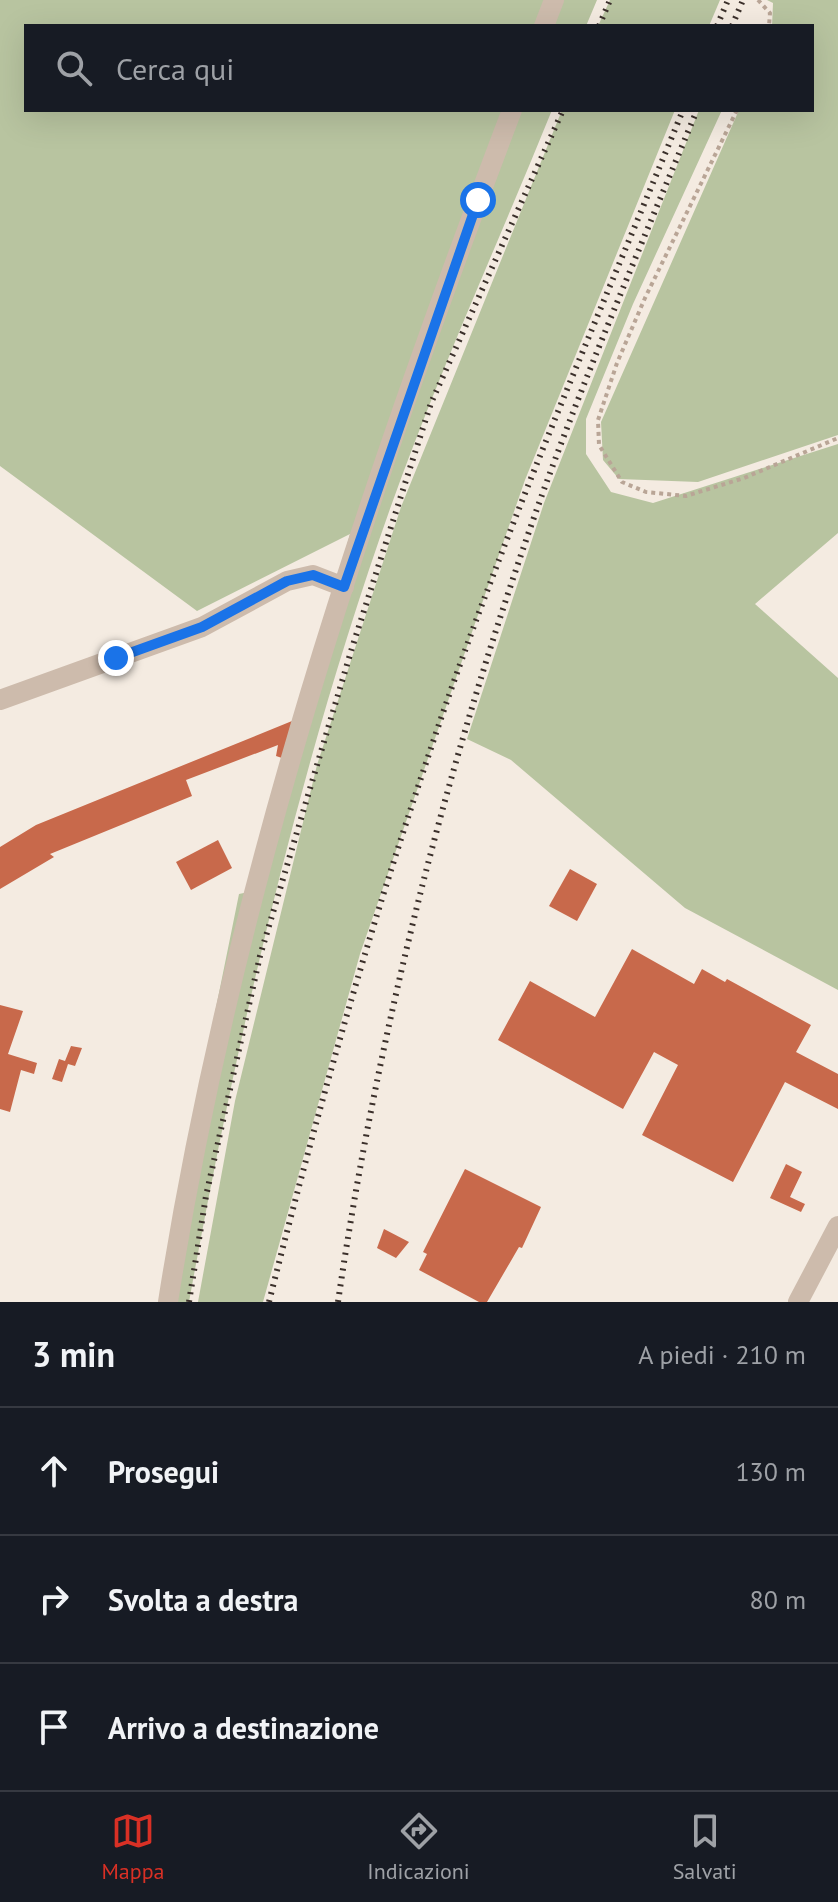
<!DOCTYPE html>
<html lang="it">
<head>
<meta charset="utf-8">
<style>
	body { margin:0; font-family:"PT Sans",sans-serif; background:#242831; color:#f1f3f6 }
	.stop { position:absolute; width:24px; height:24px; margin:-18px; border:6px solid #1a73e8; border-radius:50%; background:#fff }
	.stop.end { background:#1a73e8; border-color:#fff; box-shadow:0 2px 8px #0008 }
	.list { margin:0; padding:0; list-style:none }
	h2 { display:flex; justify-content:space-between; align-items:center; height:104px; margin:0; padding:0 32px; font-size:34px }
	h2 small { font-size:26px; font-weight:400; color:#9ea1a6 }
	.list li { display:grid; grid-template-columns:52px 1fr auto; gap:24px; align-items:center; box-sizing:border-box; height:128px; padding:0 32px; border-top:2px solid #363941 }
	.list b { display:block; font-size:30px; white-space:nowrap }
	.list em { font-size:26px; font-style:normal; color:#9ea1a6 }
	.icon { flex:none; width:44px; height:44px; fill:none; stroke:currentColor; stroke-width:2; stroke-linecap:round; stroke-linejoin:round }
	.map { position:relative; flex:none; width:838px; height:1302px; overflow:hidden }
	.search { position:absolute; background:#171b24; box-shadow:0 8px 32px #0002; left:24px; right:24px; top:24px; height:88px; display:flex; align-items:center; gap:20px; box-sizing:border-box; padding:0 28px; border-radius:0px; color:#9ea1a6; font-size:30px }
	.sheet { height:488px; background:#171b24 }
	nav { display:flex; justify-content:space-around; align-items:center; box-sizing:border-box; height:112px; border-top:2px solid #363941; background:#171b24; font-size:22px; color:#9ea1a6 }
	nav a { display:grid; justify-items:center; gap:4px }
	nav .on { color:#d93025 }
	.map>svg:first-child { display:block }
	.green { fill:#b8c4a0 }
	.building { fill:#c8694b }
	.lines { fill:none; stroke-linecap:round; stroke-linejoin:round }
	.path { stroke:#b9a596; stroke-width:4; stroke-dasharray:4 4; stroke-linecap:butt }
	.street { stroke:#cdbbac; stroke-width:20 }
	.rail { stroke:#3b302b; stroke-width:6; stroke-dasharray:2 6; stroke-linecap:butt }
	.route { stroke:#1a73e8; stroke-width:10 }
</style>
</head>
<body>
<div class="map">
<svg width="838" height="1302" viewBox="0 0 838 1302">
	<rect width="100%" height="100%" fill="#f4ebe1"/>
	<g class="green">
		<path d="M 0,0 L 597,0 L 586,26 L 26,26 L 26,110 L 552,110 C 499,241 439,372 391,506 C 299,765 238,1032 189,1302 L 161,1302 L 173,1220 L 239,894 L 253,891 L 350,534 L 197,611 L 0,466 Z"/>
		<path d="M 610,0 L 720,0 L 709,26 L 598,26 Z"/>
		<path d="M 767,0 L 838,0 L 838,435 L 698,482 L 619,479 L 603,460 L 601,422 L 739,110 L 812,110 L 812,26 L 772,26 L 773,3 Z"/>
		<path d="M 562,110 L 675,110 L 525,480 L 360,954 L 263,1302 L 198,1302 L 235,1101 L 317,765 L 401,507 Z"/>
		<path d="M 699,110 L 722,110 L 633,304 L 586,419 L 586,454 L 611,492 L 653,503 L 838,444 L 838,533 L 755,604 L 838,678 L 838,990 L 685,908 L 511,760 L 467,739 L 544,503 Z"/>
	</g>
	<g class="building">
		<path d="M 292,721 L 282,758 L 276,756 L 278,745 L 186,780 L 192,796 L 50,854 L 54,857 L 0,889 L 0,847 L 36,825 Z"/>
		<path d="M 218,840 L 232,868 L 191,890 L 176,862 Z"/>
		<path d="M 570,869 L 597,884 L 577,921 L 549,906 Z"/>
		<path d="M 632,949 L 694,984 L 702,969 L 725,982 L 727,979 L 811,1025 L 796,1052 L 838,1074 L 838,1109 L 785,1082 L 733,1182 L 642,1135 L 678,1065 L 654,1052 L 623,1109 L 498,1040 L 530,981 L 595,1017 Z"/>
		<path d="M 0,1005 L 23,1011 L 8,1054 L 37,1063 L 34,1074 L 21,1070 L 10,1112 L 0,1109 Z"/>
		<path d="M 71,1046 L 82,1048 L 75,1066 L 68,1064 L 62,1082 L 52,1079 L 59,1059 L 65,1061 Z"/>
		<path d="M 786,1164 L 802,1172 L 790,1197 L 805,1204 L 801,1212 L 770,1198 Z"/>
		<path d="M 465,1169 L 541,1207 L 522,1248 L 519,1247 L 487,1302 L 479,1302 L 419,1270 L 427,1254 L 423,1252 Z"/>
		<path d="M 384,1229 L 409,1242 L 396,1258 L 377,1248 Z"/>
	</g>
	<g class="lines">
		<g class="path">
			<path d="M 758,0 L 770,13 L 769,26"/>
			<path d="M 737,110 L 645,298 L 617,363 L 598,420 L 599,445 L 622,482 L 646,492 L 686,496 L 744,478 L 838,438"/>
		</g>
		<g class="street">
			<path d="M 544,26 L 554,0"/>
			<path d="M 0,700 L 202,627 L 287,581 L 313,575 L 344,587"/>
			<path d="M 168,1302 C 232,893 365,496 512,110"/>
			<path d="M 798,1302 L 838,1226"/>
		</g>
		<g class="rail">
			<path d="M 599,26 L 610,0"/>
			<path d="M 717,26 L 728,0"/>
			<path d="M 732,26 L 743,0"/>
			<path d="M 189,1302 L 206,1196 L 260,956 L 352,648 L 431,403 L 563,110"/>
			<path d="M 269,1302 C 315,1119 367,938 427,760 C 500,539 595,325 683,110"/>
			<path d="M 338,1302 C 377,1035 448,760 538,506 C 586,372 643,241 697,110"/>
		</g>
	</g>
	<g class="lines">
		<path class="route" d="M 116,658 L 202,627 L 287,581 L 313,575 L 344,587 L 478,200"/>
	</g>
</svg>
<div class="stop" style="left:478px;top:200px"></div>
<div class="stop end" style="left:116px;top:658px"></div>
<div class="search"><svg class="icon" aria-label="search" viewBox="0 0 24 24"><circle cx="10" cy="10" r="6"/><path d="M15 15l6 6"/></svg>Cerca qui</div>
</div>
<section class="sheet">
<h2>3 min<small>A piedi · 210 m</small></h2>
<ul class="list">
<li><svg class="icon" aria-label="ahead" viewBox="0 0 24 24"><path d="M12 20V5M6 11l6-6 6 6"/></svg><div><b>Prosegui</b></div><em>130 m</em></li>
<li><svg class="icon" aria-label="right" viewBox="0 0 24 24"><path d="M7 20v-9h11M14 6l5 5-5 5"/></svg><div><b>Svolta a destra</b></div><em>80 m</em></li>
<li><svg class="icon" aria-label="arrive" viewBox="0 0 24 24"><path d="M6 21V4h12l-3 4 3 4H6"/></svg><div><b>Arrivo a destinazione</b></div></li>
</ul>
</section>
<nav>
<a class="on"><svg class="icon" aria-label="map" viewBox="0 0 24 24"><path d="M3 6l6-2 6 2 6-2v14l-6 2-6-2-6 2zM9 4v14M15 6v14"/></svg>Mappa</a>
<a><svg class="icon" aria-label="directions" viewBox="0 0 24 24"><path d="M12 3l9 9-9 9-9-9zM9 14v-3h6M13 9l2 2-2 2"/></svg>Indicazioni</a>
<a><svg class="icon" aria-label="saved" viewBox="0 0 24 24"><path d="M7 4h10v16l-5-4-5 4z"/></svg>Salvati</a>
</nav>
</body>
</html>
